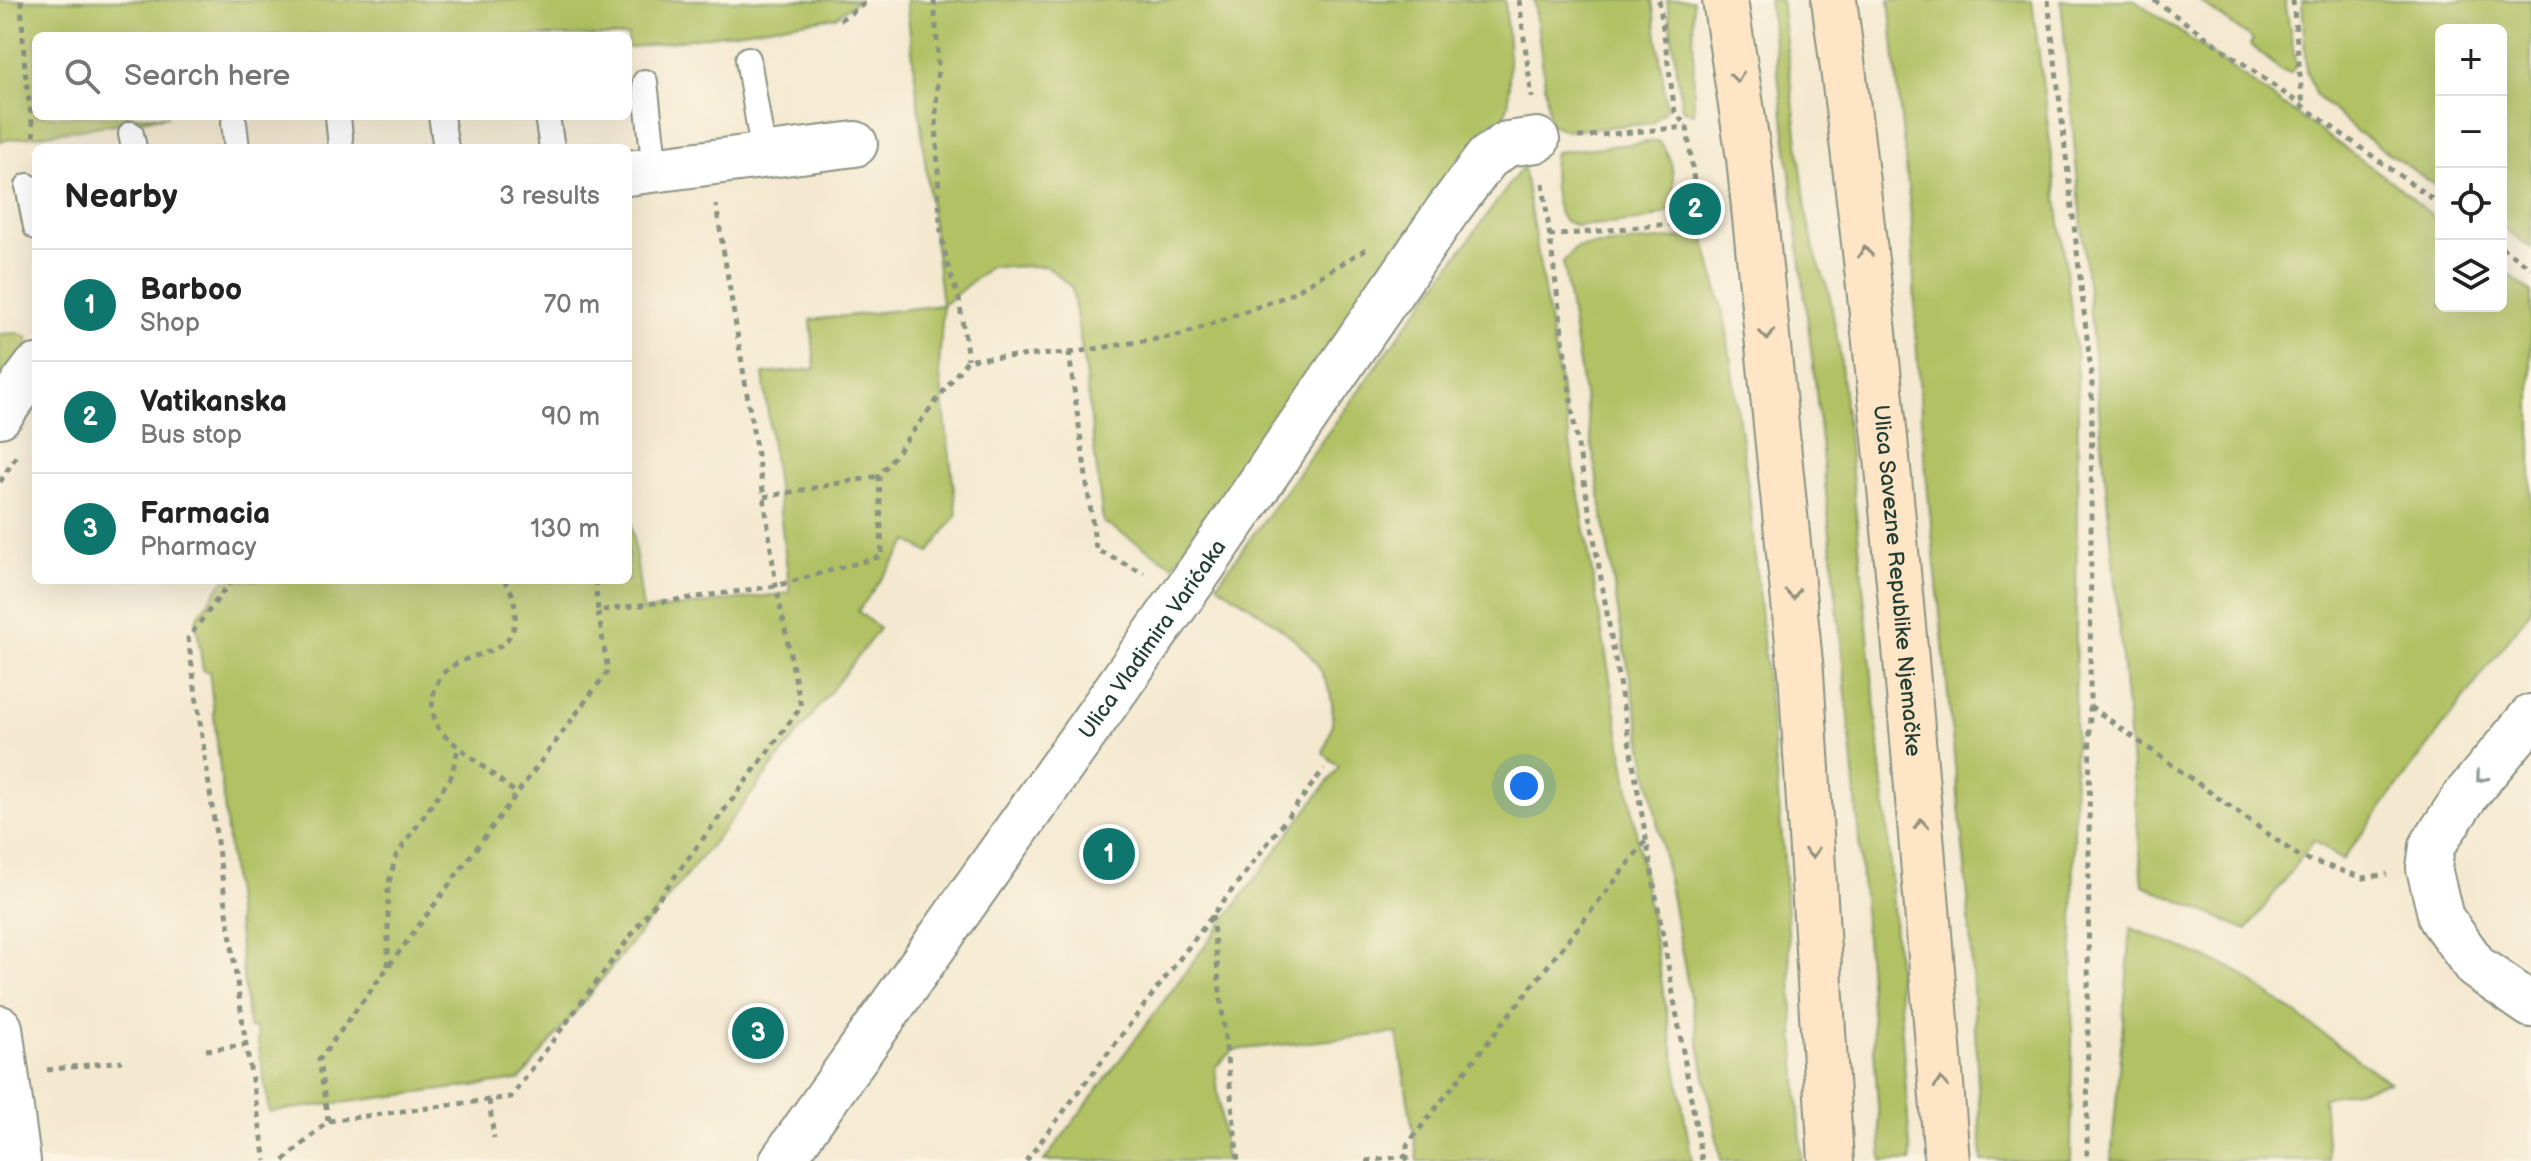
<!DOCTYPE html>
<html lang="en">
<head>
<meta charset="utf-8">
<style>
	body { margin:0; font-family:"Balsamiq Sans",sans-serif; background:#f2f2f2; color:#222 }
	.controls { position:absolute; right:24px; top:24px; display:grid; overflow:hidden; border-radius:12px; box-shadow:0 8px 32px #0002 }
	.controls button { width:72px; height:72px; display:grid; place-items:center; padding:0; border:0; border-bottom:2px solid #e0e0e0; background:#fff; color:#222; font:40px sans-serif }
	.you { position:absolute; left:1524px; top:786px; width:28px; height:28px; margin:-20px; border:6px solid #fff; border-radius:50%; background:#1a73e8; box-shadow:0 0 0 12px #1a73e833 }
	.badge { display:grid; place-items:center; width:52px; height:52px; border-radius:50%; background:#0f766e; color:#fff; font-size:26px; font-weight:700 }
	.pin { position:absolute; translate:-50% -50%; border:4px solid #fff; box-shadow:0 2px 8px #0006 }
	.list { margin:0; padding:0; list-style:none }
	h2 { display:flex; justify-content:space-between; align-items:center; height:104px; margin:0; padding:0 32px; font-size:34px }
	h2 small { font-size:26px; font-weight:400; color:#767676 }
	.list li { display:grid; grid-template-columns:52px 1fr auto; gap:24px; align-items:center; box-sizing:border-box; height:112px; padding:0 32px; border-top:2px solid #e0e0e0 }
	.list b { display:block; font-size:30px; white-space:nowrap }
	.list p { margin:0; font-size:26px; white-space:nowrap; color:#767676 }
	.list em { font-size:26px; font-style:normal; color:#767676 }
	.icon { flex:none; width:44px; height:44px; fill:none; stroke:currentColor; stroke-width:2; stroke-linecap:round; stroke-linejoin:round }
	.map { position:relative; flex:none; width:2531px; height:1161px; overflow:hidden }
	.search { position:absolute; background:#fff; box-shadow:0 8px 32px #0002; left:32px; top:32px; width:600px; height:88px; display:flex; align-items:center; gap:20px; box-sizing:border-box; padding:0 28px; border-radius:12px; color:#767676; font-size:30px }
	.panel { position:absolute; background:#fff; box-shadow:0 8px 32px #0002; left:32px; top:144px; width:600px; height:440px; border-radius:12px }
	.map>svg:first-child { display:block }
	.green { fill:#b1c164; stroke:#687f4c; stroke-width:2 }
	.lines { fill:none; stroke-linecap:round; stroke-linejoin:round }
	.lane-casing { stroke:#8a9382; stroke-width:28 }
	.street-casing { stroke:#8a9382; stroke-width:48 }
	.secondary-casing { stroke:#8a9382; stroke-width:48 }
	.path { stroke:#8a9382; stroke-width:5; stroke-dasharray:6 6; stroke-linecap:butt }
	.lane { stroke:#fff; stroke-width:24 }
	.street { stroke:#fff; stroke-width:44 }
	.secondary { stroke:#fde5c5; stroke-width:44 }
	.oneway { stroke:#8e917c }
	.oneway2 { stroke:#8f9e9a }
	.labels { text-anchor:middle; stroke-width:6; stroke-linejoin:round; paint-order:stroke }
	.street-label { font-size:22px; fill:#1f3d34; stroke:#fcf5e5 }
</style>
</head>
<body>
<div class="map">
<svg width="2531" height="1161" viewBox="0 0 2531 1161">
	<rect width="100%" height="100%" fill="#fcf5e5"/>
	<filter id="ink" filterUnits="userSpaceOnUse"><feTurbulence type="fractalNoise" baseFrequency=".0125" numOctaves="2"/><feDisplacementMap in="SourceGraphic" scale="16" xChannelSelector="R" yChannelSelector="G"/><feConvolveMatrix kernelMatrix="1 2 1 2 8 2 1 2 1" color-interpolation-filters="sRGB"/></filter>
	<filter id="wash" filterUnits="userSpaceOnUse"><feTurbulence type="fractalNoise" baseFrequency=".006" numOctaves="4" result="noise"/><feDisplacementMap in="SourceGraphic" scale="32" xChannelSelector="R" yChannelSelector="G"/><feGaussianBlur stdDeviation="1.8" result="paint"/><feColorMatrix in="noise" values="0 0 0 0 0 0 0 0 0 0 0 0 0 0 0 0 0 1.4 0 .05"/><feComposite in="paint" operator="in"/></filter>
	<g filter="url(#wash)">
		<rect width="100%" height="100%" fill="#f4e9d0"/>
		<g class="green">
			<path d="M 0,0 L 858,0 L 836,17 L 628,48 L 628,36 L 36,36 L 36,116 L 168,116 L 0,141 Z"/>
			<path d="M 906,0 L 1505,0 L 1509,59 L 1509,100 L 1501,128 L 1173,565 L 1103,522 L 1084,364 L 1072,288 L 1047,266 L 990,267 L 943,305 L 939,368 L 957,514 L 929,553 L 909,541 L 858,611 L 879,629 L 725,828 L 520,1080 L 269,1112 L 256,1028 L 249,1028 L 209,671 L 203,671 L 196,619 L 224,580 L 628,580 L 628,496 L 643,611 L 790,593 L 763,374 L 815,369 L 811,320 L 942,305 Z"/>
			<path d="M 1534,0 L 1652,0 L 1667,108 L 1653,123 L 1566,131 L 1550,124 Z"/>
			<path d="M 1667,0 L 1693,0 L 1694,114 L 1682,109 Z"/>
			<path d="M 1769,0 L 1781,0 L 1807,217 L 1815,253 L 1829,292 L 1840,354 L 1888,836 L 1911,1161 L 1882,1161 L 1855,785 L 1815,382 Z"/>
			<path d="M 1889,0 L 2032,0 L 2076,349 L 2078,405 L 2071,1161 L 1982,1161 L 1968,897 L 1923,442 L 1916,337 L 1912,227 Z"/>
			<path d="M 2061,0 L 2135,0 L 2394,183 L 2441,223 L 2441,306 L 2501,306 L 2501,269 L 2531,292 L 2531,610 L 2342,860 L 2314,840 L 2247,930 L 2143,885 Z"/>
			<path d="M 2198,0 L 2285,0 L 2296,66 L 2290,74 L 2280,70 L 2250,44 L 2253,40 Z"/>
			<path d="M 2302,0 L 2531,0 L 2531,248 L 2501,226 L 2501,30 L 2441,30 L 2441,189 L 2356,131 L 2315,94 L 2306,70 Z"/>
			<path d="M 1658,141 C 1676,158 1673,183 1674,206 C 1657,225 1602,223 1576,226 C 1575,225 1565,221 1565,221 C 1552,210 1552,167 1555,152 Z"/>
			<path d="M 1523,166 L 1692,1161 L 1418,1161 L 1397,1033 L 1234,1050 L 1215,1067 L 1226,1161 L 1044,1161 L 1339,767 L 1323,753 C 1326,743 1331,733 1332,723 C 1340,654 1265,618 1217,584 Z"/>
			<path d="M 1704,236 L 1726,325 L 1749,494 L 1783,848 L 1802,1161 L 1721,1161 L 1620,624 L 1563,262 L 1577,247 Z"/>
			<path d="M 17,333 L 27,337 L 29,344 L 0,390 L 0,334 Z"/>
			<path d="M 2131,928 L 2234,969 L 2389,1082 L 2323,1098 L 2329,1161 L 2111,1161 Z"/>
		</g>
	</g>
	<g filter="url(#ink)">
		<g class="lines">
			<defs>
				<g id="lane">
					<path d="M 748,59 L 764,156"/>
					<path d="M 645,82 L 655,170"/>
					<path d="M 338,116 L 341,148"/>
					<path d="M 441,116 L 446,148"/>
					<path d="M 547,116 L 552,148"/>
					<path d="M 234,123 L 237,148"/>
					<path d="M 131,134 L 134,148"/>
					<path d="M 28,186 L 36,227"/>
				</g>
				<g id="street">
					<path d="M 628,173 L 855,144"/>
					<path d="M 0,415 L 36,367"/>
					<path d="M 2531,717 L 2466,795 L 2432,846 L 2429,868 L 2441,918 L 2476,967 L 2531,1005"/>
					<path d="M 0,1028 L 18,1161"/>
					<path id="s1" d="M 782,1161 L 1197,575 L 1447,211 L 1487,158 L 1507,144 L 1537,140"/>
				</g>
				<g id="secondary">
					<path d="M 1725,0 L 1749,158 L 1801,672 L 1831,1161"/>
					<path id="s2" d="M 1834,0 C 1886,386 1917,773 1947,1161"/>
				</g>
			</defs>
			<use href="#lane" class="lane-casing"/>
			<use href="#street" class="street-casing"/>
			<use href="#secondary" class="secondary-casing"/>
			<g class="path">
				<path d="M 21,0 L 25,72 L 34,136"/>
				<path d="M 934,0 L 938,55 L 936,115 L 940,226 L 947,264 L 959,299 L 968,359"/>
				<path d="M 1519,0 L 1532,98"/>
				<path d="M 2048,0 L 2092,381 L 2087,1161"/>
				<path d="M 2154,0 L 2441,205"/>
				<path d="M 2293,0 L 2303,107"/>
				<path d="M 840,20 L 870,0"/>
				<path d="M 1578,137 L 1687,127"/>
				<path d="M 1543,183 L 1573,417 L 1702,1161"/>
				<path d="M 1549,236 L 1699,221 L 1687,127 L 1675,112 L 1659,0"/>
				<path d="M 2501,247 L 2531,268"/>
				<path d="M 1069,353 L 1181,335 L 1287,296 L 1366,249"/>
				<path d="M 0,482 L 17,455"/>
				<path d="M 764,497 L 879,476"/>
				<path d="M 232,580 L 188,638 L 246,1045 L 266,1161"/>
				<path d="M 503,580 C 511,587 514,598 515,608 C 520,673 445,637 433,696 C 431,709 434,720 440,732 L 517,794"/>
				<path d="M 595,580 L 598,611"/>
				<path d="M 2090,706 L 2300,857 L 2364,878 L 2387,874"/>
				<path d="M 1212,915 L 1238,1161"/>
				<path d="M 388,966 L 388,886 L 396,856 L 451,777 L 458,749"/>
				<path d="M 206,1050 L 246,1045"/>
				<path d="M 47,1070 L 122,1061"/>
				<path d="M 489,1100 L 494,1138"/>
				<path d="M 328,1121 L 319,1060 L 608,671 L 598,611 L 776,586 L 882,556 L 879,476 L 968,359 L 1069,353 L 1096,549 L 1144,573"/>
				<path d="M 284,1161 L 328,1121 L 511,1097 L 801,707 L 776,586 L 764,497 L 716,205"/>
				<path d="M 1026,1161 L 1324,769"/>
				<path d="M 1366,1161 L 1407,1156"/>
				<path d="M 1407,1161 L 1407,1145 L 1646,841"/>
			</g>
			<use href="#lane" class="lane"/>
			<use href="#street" class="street"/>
			<use href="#secondary" class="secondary"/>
		</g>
		<defs><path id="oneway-chevron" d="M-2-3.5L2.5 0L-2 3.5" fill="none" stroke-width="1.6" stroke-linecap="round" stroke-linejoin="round" transform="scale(2)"/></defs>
		<g class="oneway">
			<use href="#oneway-chevron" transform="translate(1737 77) rotate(81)"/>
			<use href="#oneway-chevron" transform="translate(1865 252) rotate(-96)"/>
			<use href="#oneway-chevron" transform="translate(1767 335) rotate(84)"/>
			<use href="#oneway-chevron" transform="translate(1793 594) rotate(84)"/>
			<use href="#oneway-chevron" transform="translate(1921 824) rotate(-94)"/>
			<use href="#oneway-chevron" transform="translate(1812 853) rotate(86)"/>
			<use href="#oneway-chevron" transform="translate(1941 1083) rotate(-94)"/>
		</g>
		<use class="oneway2" href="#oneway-chevron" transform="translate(2481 777) rotate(130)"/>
	</g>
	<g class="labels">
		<g class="street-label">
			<text dy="8" stroke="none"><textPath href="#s2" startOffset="584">Ulica Savezne Republike Njemačke</textPath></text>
			<text dy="8" stroke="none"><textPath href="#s1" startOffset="640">Ulica Vladimira Varićaka</textPath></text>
		</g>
	</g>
</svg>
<div class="controls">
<button>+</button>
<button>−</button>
<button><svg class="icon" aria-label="locate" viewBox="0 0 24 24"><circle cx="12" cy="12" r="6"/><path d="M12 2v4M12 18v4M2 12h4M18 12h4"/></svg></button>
<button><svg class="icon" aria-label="layers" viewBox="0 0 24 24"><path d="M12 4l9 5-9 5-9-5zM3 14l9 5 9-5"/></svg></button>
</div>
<div class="you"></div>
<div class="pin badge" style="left:1109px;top:854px">1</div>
<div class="pin badge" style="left:1695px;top:209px">2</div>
<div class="pin badge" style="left:758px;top:1033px">3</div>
<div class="search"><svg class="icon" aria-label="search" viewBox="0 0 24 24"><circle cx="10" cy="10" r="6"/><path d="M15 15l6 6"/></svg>Search here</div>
<section class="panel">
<h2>Nearby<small>3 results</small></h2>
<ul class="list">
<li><span class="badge">1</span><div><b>Barboo</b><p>Shop</p></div><em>70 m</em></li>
<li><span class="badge">2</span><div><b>Vatikanska</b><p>Bus stop</p></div><em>90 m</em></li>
<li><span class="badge">3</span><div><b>Farmacia</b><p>Pharmacy</p></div><em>130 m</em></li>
</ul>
</section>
</div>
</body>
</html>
